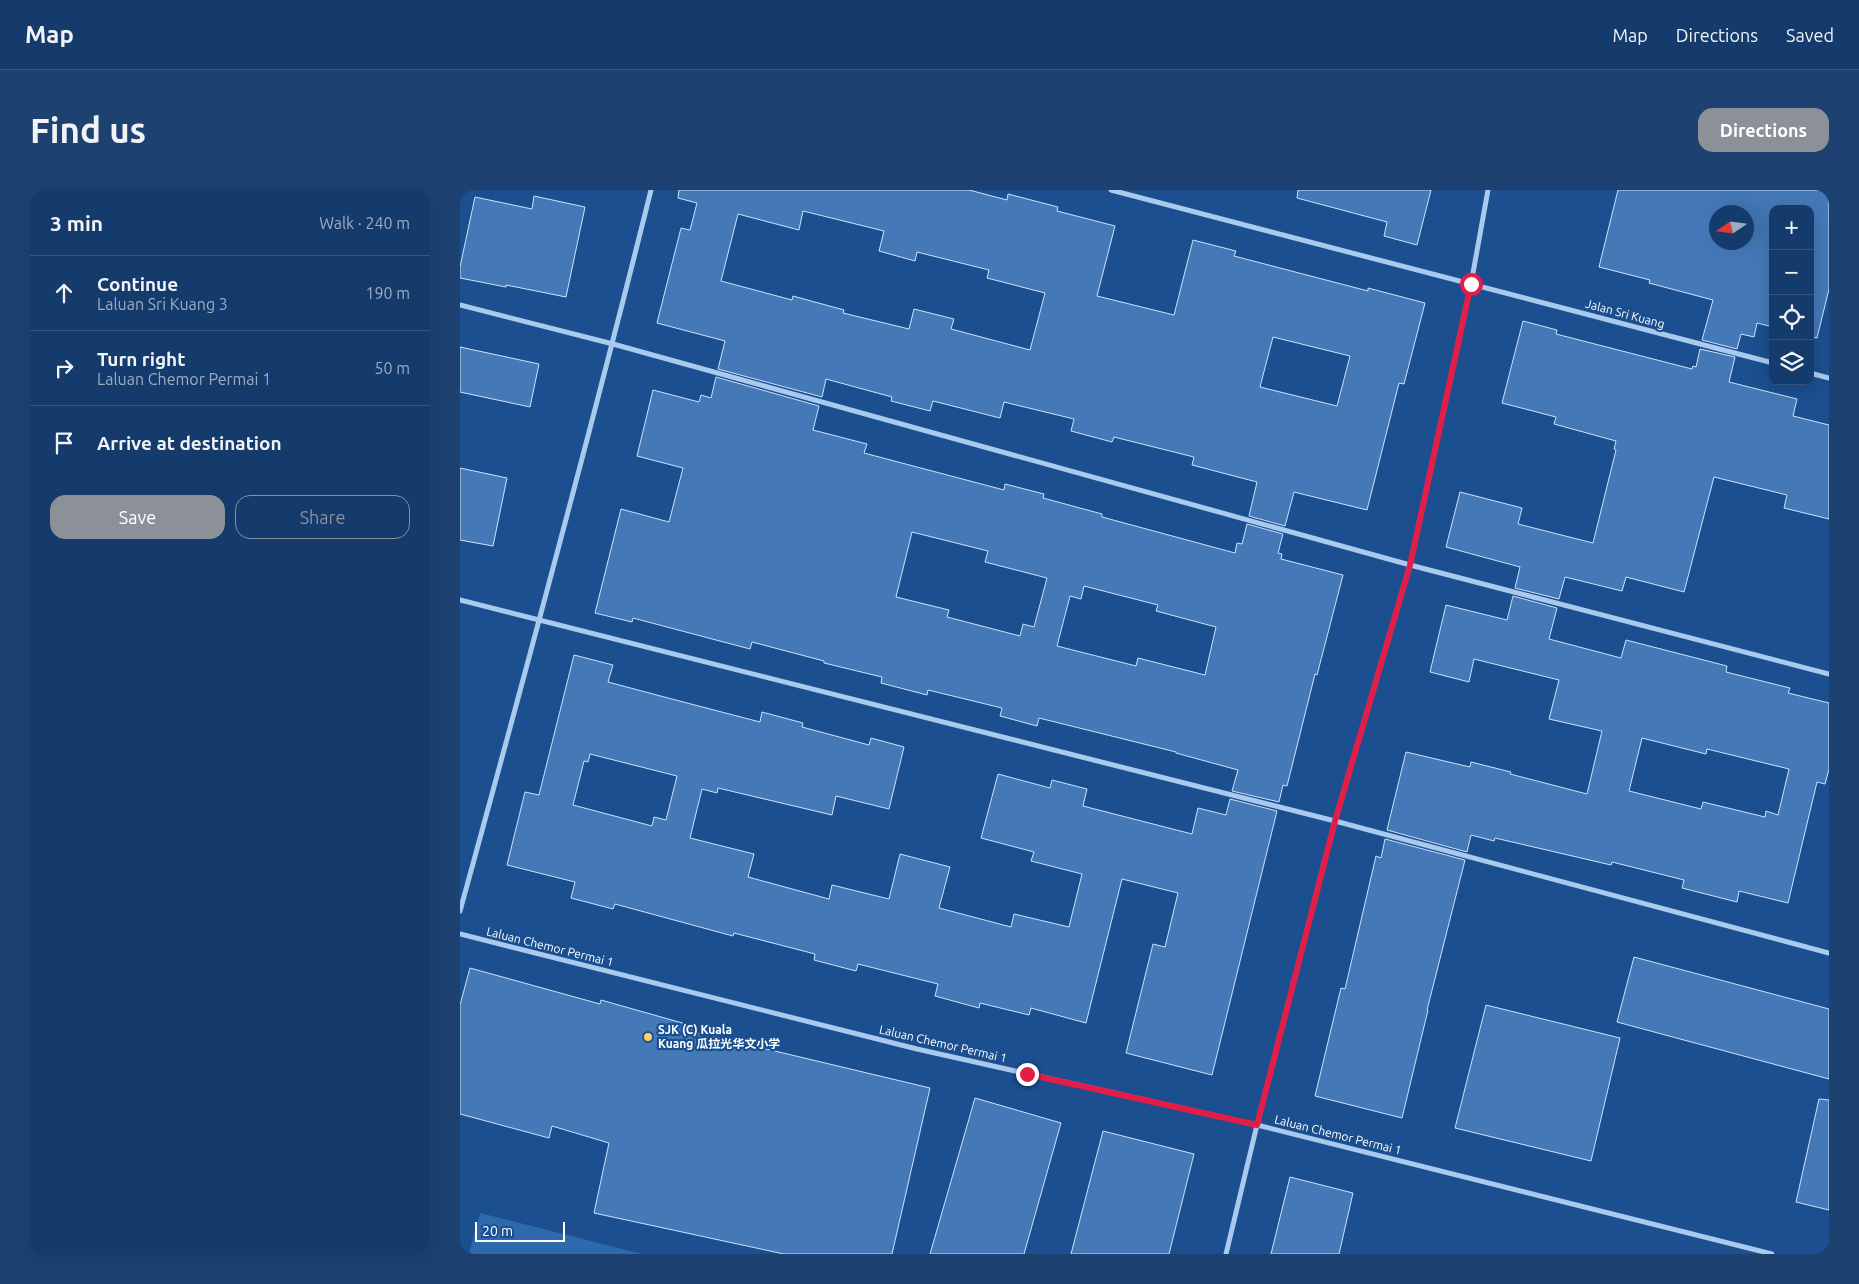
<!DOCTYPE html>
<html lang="en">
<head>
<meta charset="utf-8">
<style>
	body { margin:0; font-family:Ubuntu,"Noto Sans SC",sans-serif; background:#1d4271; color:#f1f3f6 }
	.controls { position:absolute; right:15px; top:15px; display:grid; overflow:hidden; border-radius:10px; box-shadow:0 5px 20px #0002 }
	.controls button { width:45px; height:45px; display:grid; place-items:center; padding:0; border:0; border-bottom:1px solid #33557e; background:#143b6b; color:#f1f3f6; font:25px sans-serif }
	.compass { position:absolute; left:1249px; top:15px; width:45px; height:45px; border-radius:50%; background:#143b6b; box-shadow:0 5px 20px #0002; rotate:257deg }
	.scale { position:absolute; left:15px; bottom:12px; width:90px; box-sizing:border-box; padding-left:5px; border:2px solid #fff; border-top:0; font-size:14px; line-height:18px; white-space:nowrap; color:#fff; -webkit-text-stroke:4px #1b4f8f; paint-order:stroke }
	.stop { position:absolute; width:15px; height:15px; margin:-11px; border:4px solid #e11d48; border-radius:50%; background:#fff }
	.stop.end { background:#e11d48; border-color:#fff; box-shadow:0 1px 5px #0008 }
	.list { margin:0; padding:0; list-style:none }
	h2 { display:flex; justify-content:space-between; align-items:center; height:65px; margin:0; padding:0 20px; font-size:21px }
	h2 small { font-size:16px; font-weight:400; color:#9dadc1 }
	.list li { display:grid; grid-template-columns:32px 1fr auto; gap:15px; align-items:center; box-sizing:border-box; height:75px; padding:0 20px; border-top:1px solid #33557e }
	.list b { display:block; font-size:19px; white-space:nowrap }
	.list p { margin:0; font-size:16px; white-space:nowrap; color:#9dadc1 }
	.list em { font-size:16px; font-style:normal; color:#9dadc1 }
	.actions { display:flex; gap:10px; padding:15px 20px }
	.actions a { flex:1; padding:11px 0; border:1px solid #8c9099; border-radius:15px; text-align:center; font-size:18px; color:#8c9099 }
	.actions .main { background:#8c9099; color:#fff }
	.icon { flex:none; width:28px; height:28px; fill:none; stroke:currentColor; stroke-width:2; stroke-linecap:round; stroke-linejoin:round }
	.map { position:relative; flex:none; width:1369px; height:1064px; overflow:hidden; border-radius:15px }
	header { display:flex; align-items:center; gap:30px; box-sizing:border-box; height:70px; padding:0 25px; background:#143b6b; border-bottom:1px solid #33557e }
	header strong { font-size:24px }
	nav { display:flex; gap:28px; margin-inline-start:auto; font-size:18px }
	.intro { display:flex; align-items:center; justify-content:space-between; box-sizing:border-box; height:120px; padding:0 30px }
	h1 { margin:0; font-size:35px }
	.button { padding:12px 22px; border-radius:15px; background:#8c9099; color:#fff; font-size:18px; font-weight:700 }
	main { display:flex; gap:30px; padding:0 30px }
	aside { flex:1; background:#143b6b; border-radius:15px; box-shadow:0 5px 20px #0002 }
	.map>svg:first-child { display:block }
	.green { fill:#2e69ad }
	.building { fill:#4478b7; stroke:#cfe3fa; fill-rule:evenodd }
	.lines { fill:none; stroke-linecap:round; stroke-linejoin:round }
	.minor { stroke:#a9c9ee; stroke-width:5 }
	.route { stroke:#e11d48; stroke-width:6 }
	.poi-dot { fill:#ffd166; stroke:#1b4f8f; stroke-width:2 }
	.labels { text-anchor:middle; stroke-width:4.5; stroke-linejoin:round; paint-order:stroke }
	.street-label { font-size:12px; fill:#fff; stroke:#1b4f8f }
	.poi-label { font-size:12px; font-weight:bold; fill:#fff; stroke:#1b4f8f; text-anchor:start }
</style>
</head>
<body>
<header>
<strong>Map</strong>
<nav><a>Map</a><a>Directions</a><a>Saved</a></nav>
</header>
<div class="intro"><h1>Find us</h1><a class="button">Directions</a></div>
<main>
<aside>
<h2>3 min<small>Walk · 240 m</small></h2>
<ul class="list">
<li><svg class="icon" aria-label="ahead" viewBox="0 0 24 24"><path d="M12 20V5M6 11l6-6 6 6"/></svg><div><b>Continue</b><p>Laluan Sri Kuang 3</p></div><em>190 m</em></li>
<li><svg class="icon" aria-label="right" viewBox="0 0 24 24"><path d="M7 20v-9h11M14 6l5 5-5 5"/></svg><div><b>Turn right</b><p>Laluan Chemor Permai 1</p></div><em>50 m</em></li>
<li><svg class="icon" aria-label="arrive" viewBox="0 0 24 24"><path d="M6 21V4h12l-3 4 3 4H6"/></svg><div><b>Arrive at destination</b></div></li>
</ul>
<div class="actions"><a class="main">Save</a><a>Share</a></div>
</aside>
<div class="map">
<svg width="1369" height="1064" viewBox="0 0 1369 1064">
	<rect width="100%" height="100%" fill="#1b4f8f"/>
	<path class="green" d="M 20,1023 L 182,1064 L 9,1064 Z"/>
	<g class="building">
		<path d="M 219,0 L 509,0 L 547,10 L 548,4 L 598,17 L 597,21 L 655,36 L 637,106 L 714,125 L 733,50 L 776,61 L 774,66 L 908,101 L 908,98 L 965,113 L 944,194 L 939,193 L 907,320 L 834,302 L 825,336 L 789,326 L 797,292 L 732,275 L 734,267 L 654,247 L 652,252 L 611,241 L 614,229 L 544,212 L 540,228 L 473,211 L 470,221 L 431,211 L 432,207 L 366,189 L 362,207 L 258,179 L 265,151 L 197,133 L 221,38 L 230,40 L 237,13 L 218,8 ZM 343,21 L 424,41 L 419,61 L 455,71 L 457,62 L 529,80 L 527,88 L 585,103 L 570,160 L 491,139 L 494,129 L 454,119 L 449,139 L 383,123 L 384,120 L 333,106 L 332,110 L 261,91 L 278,24 L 339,40 ZM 813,147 L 890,166 L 877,216 L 800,197 Z"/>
		<path d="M 838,0 L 971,0 L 957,55 L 924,46 L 927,32 L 837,8 Z"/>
		<path d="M 1158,0 L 1369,0 L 1369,99 L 1357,148 L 1350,147 L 1350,19 L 1313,19 L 1313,137 L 1297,133 L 1294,147 L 1281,144 L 1277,159 L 1242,150 L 1253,110 L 1189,93 L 1190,90 L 1139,77 ZM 1256,22 L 1286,22 L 1286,52 L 1256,52 Z"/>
		<path d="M 74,6 L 125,17 L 106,107 L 46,95 L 46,97 L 0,88 L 0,77 L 15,7 L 72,19 Z"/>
		<path d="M 1063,131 L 1097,140 L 1096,144 L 1232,179 L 1233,176 L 1236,177 L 1240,159 L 1275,167 L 1269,192 L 1337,209 L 1333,226 L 1369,235 L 1369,329 L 1324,318 L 1327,305 L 1254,287 L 1224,402 L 1166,387 L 1162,401 L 1105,387 L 1099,409 L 1055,398 L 1060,377 L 986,357 L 1000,302 L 1062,318 L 1058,334 L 1133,353 L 1156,260 L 1154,259 L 1156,251 L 1094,234 L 1096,227 L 1042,213 Z"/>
		<path d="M 0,157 L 79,174 L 70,217 L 0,202 Z"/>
		<path d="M 256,187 L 359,216 L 353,240 L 407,254 L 404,263 L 544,300 L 545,294 L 584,304 L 583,308 L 642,324 L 642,327 L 775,363 L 777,353 L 782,354 L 787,334 L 823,344 L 818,363 L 822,364 L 821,369 L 883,385 L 857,485 L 855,484 L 827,596 L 823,595 L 819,612 L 772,601 L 778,580 L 716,563 L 716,562 L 579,528 L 577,536 L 540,526 L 542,518 L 468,500 L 467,505 L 421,493 L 422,487 L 364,473 L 364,471 L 292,452 L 290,459 L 173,428 L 172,432 L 135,423 L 161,319 L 209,332 L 223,278 L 177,266 L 193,200 L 239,212 L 241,205 L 251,208 ZM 452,342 L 528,361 L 525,372 L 587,388 L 574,437 L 563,434 L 560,446 L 487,427 L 489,420 L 436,407 ZM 624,396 L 698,415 L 696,421 L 756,437 L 745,485 L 678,468 L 676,476 L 597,456 L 610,406 L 621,409 Z"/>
		<path d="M 0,278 L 47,288 L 33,356 L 0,350 Z"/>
		<path d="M 1053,406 L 1097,418 L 1089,449 L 1161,468 L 1166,450 L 1267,476 L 1266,482 L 1330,498 L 1328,503 L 1369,513 L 1369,579 L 1365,594 L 1357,592 L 1328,713 L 1279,701 L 1277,712 L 1222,698 L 1224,690 L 1152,672 L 1151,675 L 1035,648 L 1034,651 L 1011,645 L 1007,662 L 927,640 L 946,562 L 1010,577 L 1011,572 L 1051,582 L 1050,584 L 1127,604 L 1142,541 L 1089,529 L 1099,490 L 1014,469 L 1009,492 L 970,482 L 986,415 L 1047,430 ZM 1182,548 L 1246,564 L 1247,559 L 1329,579 L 1318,625 L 1306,621 L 1305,627 L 1243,612 L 1241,619 L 1169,601 Z"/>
		<path d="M 114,465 L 153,475 L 148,492 L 208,508 L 300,532 L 302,522 L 343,533 L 342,537 L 409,555 L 411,548 L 444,557 L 429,619 L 376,606 L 372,625 L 258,598 L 257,603 L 242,599 L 230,648 L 294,664 L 288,687 L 369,709 L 372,695 L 429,709 L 440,664 L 490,677 L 479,718 L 551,737 L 554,724 L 609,737 L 622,684 L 571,671 L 574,662 L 521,648 L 538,584 L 590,598 L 592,590 L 627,599 L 623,616 L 732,644 L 738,618 L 766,625 L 770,609 L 817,621 L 752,885 L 666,863 L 693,754 L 705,757 L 718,703 L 662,689 L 626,833 L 571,818 L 569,825 L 520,813 L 519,818 L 475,806 L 478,794 L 398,774 L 396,781 L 354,770 L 355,764 L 274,743 L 273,746 L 155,714 L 153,719 L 111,708 L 115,692 L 47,675 L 65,602 L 79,605 ZM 130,564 L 217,586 L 206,630 L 194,627 L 192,636 L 113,615 L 124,571 L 128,572 Z"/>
		<path d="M 925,649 L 1005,670 L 967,820 L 968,820 L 942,928 L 855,906 L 881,798 L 885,799 L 916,666 L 921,668 Z"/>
		<path d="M 1174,767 L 1369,819 L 1369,889 L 1157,832 Z"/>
		<path d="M 10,778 L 140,814 L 141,810 L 233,836 L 231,841 L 470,898 L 432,1064 L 324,1064 L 134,1023 L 149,953 L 92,936 L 89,948 L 0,924 L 0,815 Z"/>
		<path d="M 1026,815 L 1160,848 L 1131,971 L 995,938 Z"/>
		<path d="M 515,908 L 601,933 L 564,1064 L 470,1064 Z"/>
		<path d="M 1359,909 L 1369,910 L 1369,1020 L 1336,1012 Z"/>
		<path d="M 643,941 L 734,964 L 709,1064 L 611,1064 Z"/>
		<path d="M 830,987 L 893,1003 L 879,1064 L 811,1064 Z"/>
	</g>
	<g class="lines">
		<g class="minor">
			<path d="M 651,0 L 1313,173"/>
			<path d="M 0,115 L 153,154 L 950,375 L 1369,484"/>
			<path d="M 1350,183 L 1369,188"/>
			<path d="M 0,410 L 875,631 L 1369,763"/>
			<path d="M 0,721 C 66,481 131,241 191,0"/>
			<path d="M 0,744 L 457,859 L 797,935 L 1312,1064"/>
			<path d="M 766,1064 L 797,935 L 875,631 L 950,375 L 1011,94 L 1028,0"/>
		</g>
	</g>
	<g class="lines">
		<path class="route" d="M 567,884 L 797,935 L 875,631 L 950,375 L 1011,94"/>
	</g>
	<circle class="poi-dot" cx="188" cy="847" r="5"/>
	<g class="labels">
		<g class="street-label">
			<text transform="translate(1165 124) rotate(15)" y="4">Jalan Sri Kuang</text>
			<text transform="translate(90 757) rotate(14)" y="4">Laluan Chemor Permai 1</text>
			<text transform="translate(483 854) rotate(13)" y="4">Laluan Chemor Permai 1</text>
			<text transform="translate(878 945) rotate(14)" y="4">Laluan Chemor Permai 1</text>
		</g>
		<g class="poi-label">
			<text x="198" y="844">SJK (C) Kuala<tspan x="198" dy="14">Kuang 瓜拉光华文小学</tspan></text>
		</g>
	</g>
</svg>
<div class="controls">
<button>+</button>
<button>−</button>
<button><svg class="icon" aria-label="locate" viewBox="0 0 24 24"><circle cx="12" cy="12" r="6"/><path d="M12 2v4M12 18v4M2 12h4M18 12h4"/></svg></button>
<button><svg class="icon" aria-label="layers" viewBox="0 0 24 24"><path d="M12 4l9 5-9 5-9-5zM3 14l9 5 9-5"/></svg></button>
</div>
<svg class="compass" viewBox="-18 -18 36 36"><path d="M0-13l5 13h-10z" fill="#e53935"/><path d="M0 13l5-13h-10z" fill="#9dadc1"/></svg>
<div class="scale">20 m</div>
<div class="stop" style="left:1011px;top:94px"></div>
<div class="stop end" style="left:567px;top:884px"></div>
</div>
</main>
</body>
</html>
